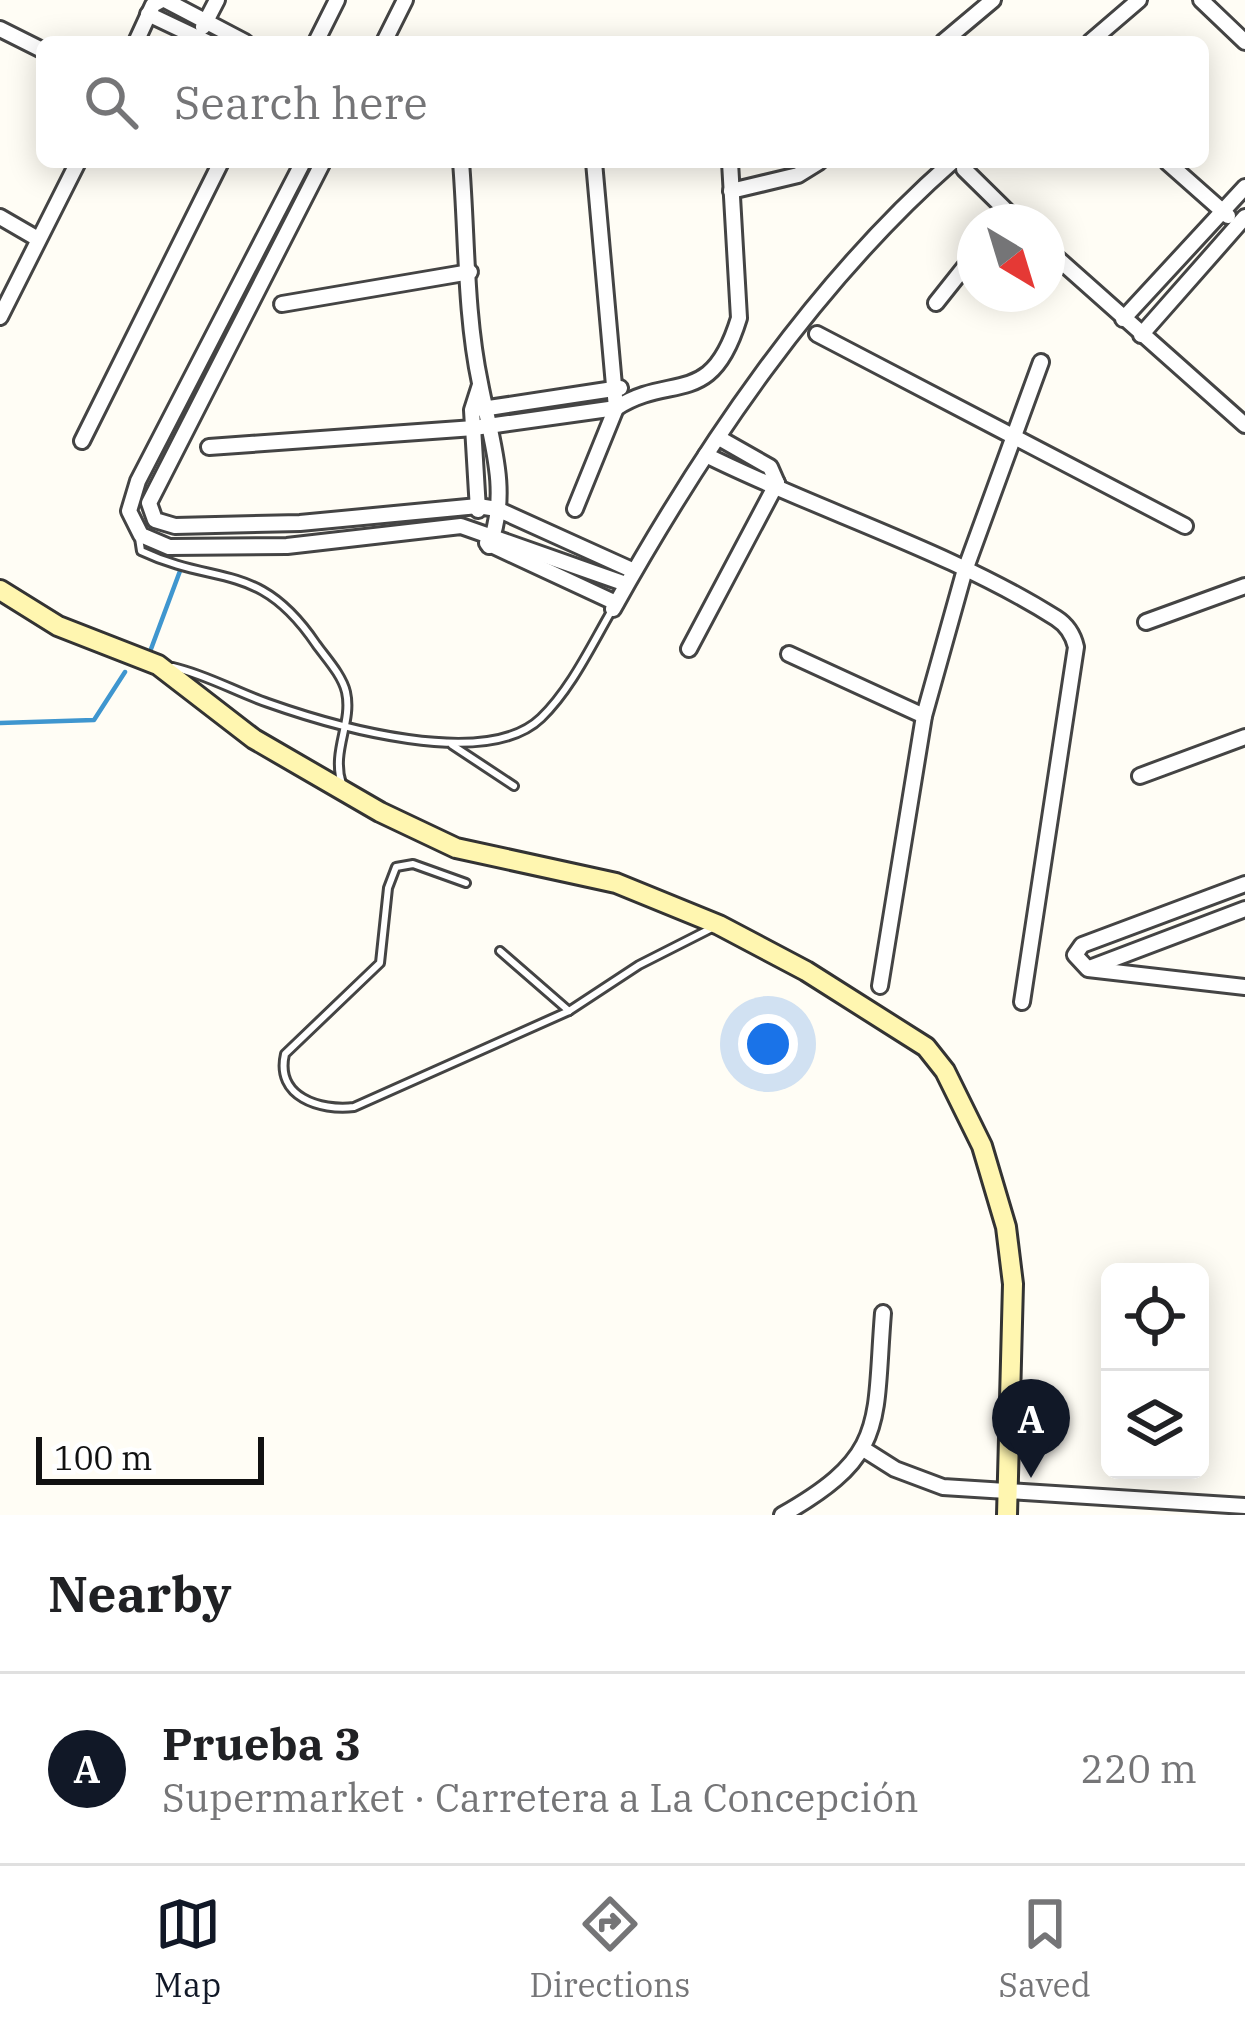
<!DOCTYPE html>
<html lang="en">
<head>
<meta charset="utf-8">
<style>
	body { margin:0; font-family:"IBM Plex Serif",serif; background:#f6f6f6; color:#202124 }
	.controls { position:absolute; right:36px; bottom:36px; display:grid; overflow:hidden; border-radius:18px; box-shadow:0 6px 30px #0003 }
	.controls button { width:108px; height:108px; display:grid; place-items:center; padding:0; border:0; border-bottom:3px solid #e0e0e0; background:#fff; color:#202124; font:60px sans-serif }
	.compass { position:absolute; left:957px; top:204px; width:108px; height:108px; border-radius:50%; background:#fff; box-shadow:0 6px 30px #0003; rotate:142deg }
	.scale { position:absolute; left:36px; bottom:30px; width:228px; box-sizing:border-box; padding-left:12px; border:6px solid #111; border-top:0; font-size:33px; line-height:42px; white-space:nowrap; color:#111; -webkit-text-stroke:9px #fff; paint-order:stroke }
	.you { position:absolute; left:768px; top:1044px; width:42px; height:42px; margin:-30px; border:9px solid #fff; border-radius:50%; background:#1a73e8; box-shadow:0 0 0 18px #1a73e833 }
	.badge { display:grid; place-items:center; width:78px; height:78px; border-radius:50%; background:#111827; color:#fff; font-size:39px; font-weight:700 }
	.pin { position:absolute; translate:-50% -99px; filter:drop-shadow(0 3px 6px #0008) }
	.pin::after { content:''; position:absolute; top:63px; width:42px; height:36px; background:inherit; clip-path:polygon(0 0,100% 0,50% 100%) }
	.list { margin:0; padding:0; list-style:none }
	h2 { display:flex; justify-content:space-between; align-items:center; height:156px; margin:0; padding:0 48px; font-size:51px }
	h2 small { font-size:39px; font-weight:400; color:#757577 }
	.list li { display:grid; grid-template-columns:78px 1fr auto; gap:36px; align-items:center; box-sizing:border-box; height:192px; padding:0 48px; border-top:3px solid #e0e0e0 }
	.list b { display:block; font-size:45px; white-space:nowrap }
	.list p { margin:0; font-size:39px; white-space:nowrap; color:#757577 }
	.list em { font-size:39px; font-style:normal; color:#757577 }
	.icon { flex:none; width:66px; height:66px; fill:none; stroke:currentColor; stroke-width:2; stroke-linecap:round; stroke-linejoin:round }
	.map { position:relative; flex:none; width:1245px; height:1515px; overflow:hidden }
	.search { position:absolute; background:#fff; box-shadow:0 6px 30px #0003; left:36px; right:36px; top:36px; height:132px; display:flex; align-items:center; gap:30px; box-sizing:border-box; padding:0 42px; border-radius:18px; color:#757577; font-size:45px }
	.sheet { height:348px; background:#fff }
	nav { display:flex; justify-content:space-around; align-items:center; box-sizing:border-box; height:168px; border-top:3px solid #e0e0e0; background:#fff; font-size:33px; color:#757577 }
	nav a { display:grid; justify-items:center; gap:6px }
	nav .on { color:#111827 }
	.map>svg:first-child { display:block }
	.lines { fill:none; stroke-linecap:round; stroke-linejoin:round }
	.stream { stroke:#3f96cf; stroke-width:4.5 }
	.lane-casing { stroke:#444; stroke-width:12 }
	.street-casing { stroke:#444; stroke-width:20 }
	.secondary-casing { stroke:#333; stroke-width:24 }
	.lane { stroke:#fff; stroke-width:6 }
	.street { stroke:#fff; stroke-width:14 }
	.secondary { stroke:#fff6b0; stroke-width:18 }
</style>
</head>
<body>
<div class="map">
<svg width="1245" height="1515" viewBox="0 0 1245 1515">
	<rect width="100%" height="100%" fill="#fffdf5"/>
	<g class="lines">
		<g class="stream">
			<path d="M 151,649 L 180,571"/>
			<path d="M 0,723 L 94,720 L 125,672"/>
		</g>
		<defs>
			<g id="lane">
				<path d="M 139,538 L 141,551 C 217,587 259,560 316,644 C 326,658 342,675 346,692 C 353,723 331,751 342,784"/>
				<path d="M 173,667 C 207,675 236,692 268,703 C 333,726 486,771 541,718 C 571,689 591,646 612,610"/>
				<path d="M 452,745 L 514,786"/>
				<path d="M 466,883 L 413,864 L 396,867 L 388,888 L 380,963 L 285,1054 C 275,1097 320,1111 354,1107 L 569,1011 L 639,965 L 710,929"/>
				<path d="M 500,951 L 569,1011"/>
			</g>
			<g id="street">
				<path d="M 165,0 L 245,42"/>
				<path d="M 1201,0 L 1245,42"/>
				<path d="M 148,14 L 207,42"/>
				<path d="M 203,27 L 217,0"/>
				<path d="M 0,29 L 42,50"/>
				<path d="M 136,42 L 153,5 L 162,0"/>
				<path d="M 316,42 L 337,0"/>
				<path d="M 384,42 L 405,0"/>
				<path d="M 943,42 L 993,0"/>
				<path d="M 1090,42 L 1139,0"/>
				<path d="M 303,162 L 138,481 L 129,511 L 141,535 L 169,547 L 287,546 L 461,526 L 626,584"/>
				<path d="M 323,162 L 149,503 L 155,520 L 175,526 L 300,523 L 478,506 L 497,509 L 634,571"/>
				<path d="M 461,162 C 467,234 465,312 480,383 C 490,437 511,491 489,546"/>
				<path d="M 1167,162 L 1228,216"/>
				<path d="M 964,169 L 1018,222"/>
				<path d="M 731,191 L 798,175 L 819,162"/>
				<path d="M 0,217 L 38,239"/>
				<path d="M 1047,249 L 1245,425"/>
				<path d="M 936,303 L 975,254"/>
				<path d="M 282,304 L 470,272"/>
				<path d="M 0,317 L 78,162"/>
				<path d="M 1123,319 L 1245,187"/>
				<path d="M 817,334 L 1185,526"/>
				<path d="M 1141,335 L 1245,217"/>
				<path d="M 482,409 L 620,388"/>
				<path d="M 719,438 L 770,467 L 777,483"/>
				<path d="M 82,441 L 221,162"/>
				<path d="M 209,447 L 474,428 L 616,408 C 672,372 711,410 739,318 L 730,162"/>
				<path d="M 706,455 C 816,510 950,551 1056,618 C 1067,625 1073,634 1076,647 L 1022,1002"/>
				<path d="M 575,509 L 616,408 L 594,162"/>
				<path d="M 478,510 L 472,410 L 480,385"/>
				<path d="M 487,543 L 616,603"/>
				<path d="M 613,609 C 703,448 813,284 952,162"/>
				<path d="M 1146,622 L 1245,586"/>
				<path d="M 689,649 L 777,483"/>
				<path d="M 789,654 L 924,716"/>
				<path d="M 1140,776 L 1245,737"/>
				<path d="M 1245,884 L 1082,945 L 1075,955 L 1088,969 L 1245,987"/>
				<path d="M 1092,967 L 1245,909"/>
				<path d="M 880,986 L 924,716 L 964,573 L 1041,362"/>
				<path d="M 865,1450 L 895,1469 L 943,1487 L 1245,1506"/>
				<path d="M 782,1515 C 888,1455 874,1424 883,1313"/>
			</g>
			<path id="secondary" d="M 0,590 L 58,626 L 158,665 L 254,739 L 380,812 L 456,848 L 616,883 L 719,925 L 806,971 L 926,1047 L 945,1071 L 982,1146 L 1006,1227 L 1013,1284 L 1007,1515"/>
		</defs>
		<use href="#lane" class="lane-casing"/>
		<use href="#street" class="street-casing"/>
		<use href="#secondary" class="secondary-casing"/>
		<use href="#lane" class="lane"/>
		<use href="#street" class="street"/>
		<use href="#secondary" class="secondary"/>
	</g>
</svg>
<div class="controls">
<button><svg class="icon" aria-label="locate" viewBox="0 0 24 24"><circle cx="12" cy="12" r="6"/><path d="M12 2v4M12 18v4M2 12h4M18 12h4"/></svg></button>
<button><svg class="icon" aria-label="layers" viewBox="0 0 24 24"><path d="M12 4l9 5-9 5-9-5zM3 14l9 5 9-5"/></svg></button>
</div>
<svg class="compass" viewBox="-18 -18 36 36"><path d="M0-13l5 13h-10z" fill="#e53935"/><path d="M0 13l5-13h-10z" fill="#757577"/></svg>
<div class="scale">100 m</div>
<div class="you"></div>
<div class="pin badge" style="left:1031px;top:1478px">A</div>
<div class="search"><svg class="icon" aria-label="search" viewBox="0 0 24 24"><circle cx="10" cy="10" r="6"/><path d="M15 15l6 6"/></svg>Search here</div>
</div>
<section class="sheet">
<h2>Nearby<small></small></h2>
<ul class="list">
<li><span class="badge">A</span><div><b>Prueba 3</b><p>Supermarket · Carretera a La Concepción</p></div><em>220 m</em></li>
</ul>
</section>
<nav>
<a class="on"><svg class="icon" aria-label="map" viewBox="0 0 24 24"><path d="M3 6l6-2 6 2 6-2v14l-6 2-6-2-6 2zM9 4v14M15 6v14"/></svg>Map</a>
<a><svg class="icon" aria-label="directions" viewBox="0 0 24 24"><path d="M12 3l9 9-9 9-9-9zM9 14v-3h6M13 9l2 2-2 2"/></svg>Directions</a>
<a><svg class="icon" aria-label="saved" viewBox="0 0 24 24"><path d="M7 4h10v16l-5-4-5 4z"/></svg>Saved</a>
</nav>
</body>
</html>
